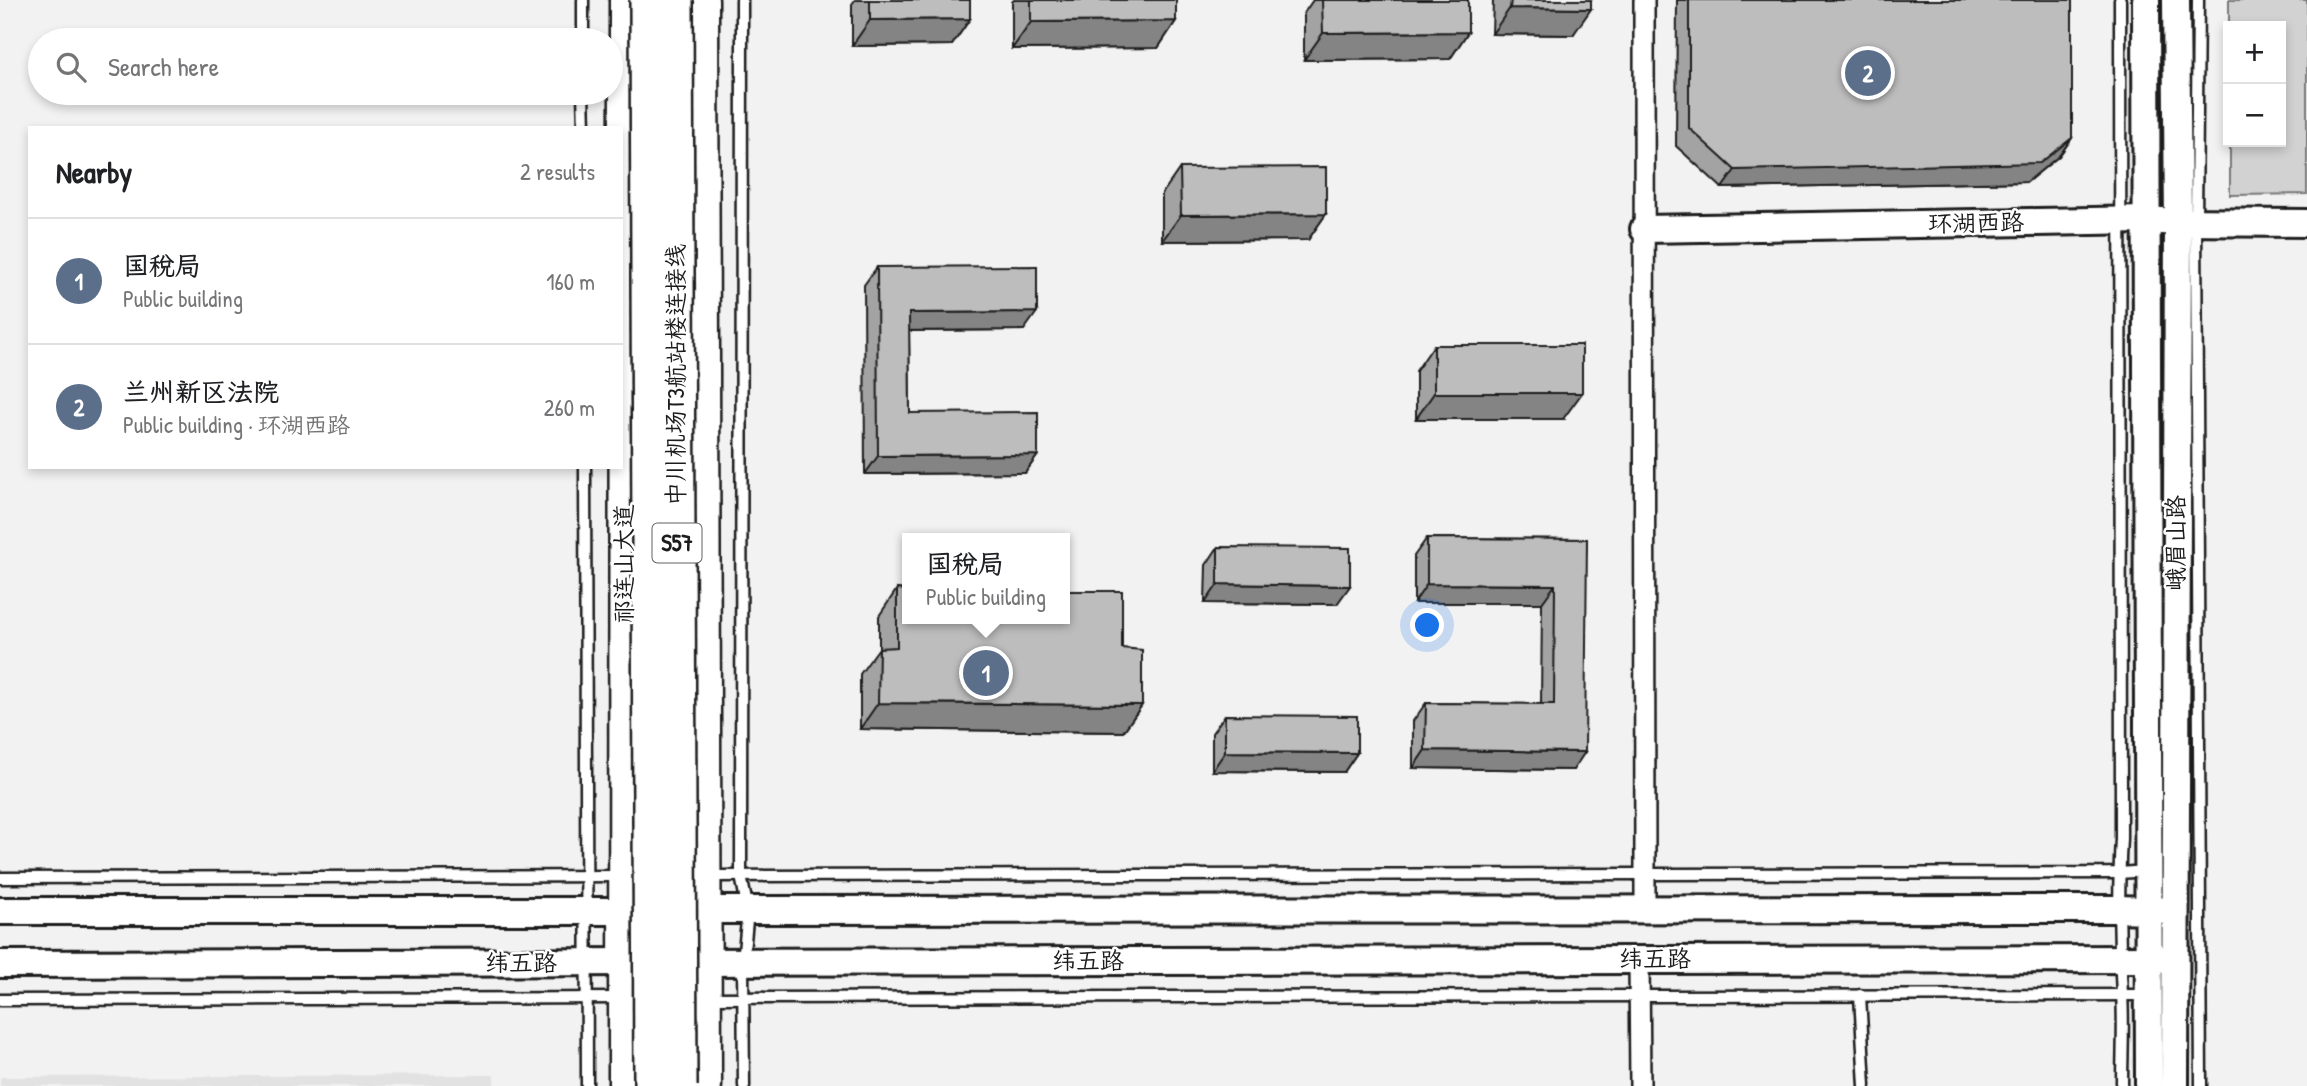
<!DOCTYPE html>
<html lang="en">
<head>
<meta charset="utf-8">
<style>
	body { margin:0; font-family:"Patrick Hand","LXGW WenKai TC",sans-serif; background:#f2f2f2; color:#202124 }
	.controls { position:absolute; right:21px; top:21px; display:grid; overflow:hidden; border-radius:0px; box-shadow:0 4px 10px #0003 }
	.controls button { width:63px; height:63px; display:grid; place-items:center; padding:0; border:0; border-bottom:2px solid #e0e0e0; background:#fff; color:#202124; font:35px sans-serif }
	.you { position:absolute; left:1428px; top:626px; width:24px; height:24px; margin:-18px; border:5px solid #fff; border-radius:50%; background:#1a73e8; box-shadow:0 0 0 10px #1a73e833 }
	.badge { display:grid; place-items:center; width:46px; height:46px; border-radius:50%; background:#1c1c1c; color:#fff; font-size:23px; font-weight:700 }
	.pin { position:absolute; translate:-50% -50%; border:4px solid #fff; box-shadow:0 2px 7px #0006 }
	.popup { position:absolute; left:902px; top:533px; width:168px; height:91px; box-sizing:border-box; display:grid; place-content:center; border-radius:0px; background:#fff; filter:drop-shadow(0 2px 5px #0005); font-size:23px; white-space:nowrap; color:#757577 }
	.popup b { font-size:26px; color:#202124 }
	.popup::after { content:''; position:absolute; left:50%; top:100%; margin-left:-14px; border:14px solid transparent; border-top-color:#fff }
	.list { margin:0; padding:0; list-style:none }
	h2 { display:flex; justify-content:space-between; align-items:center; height:91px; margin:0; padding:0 28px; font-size:30px }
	h2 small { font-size:23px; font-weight:400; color:#757577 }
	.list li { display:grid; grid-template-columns:46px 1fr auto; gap:21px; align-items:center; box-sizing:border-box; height:126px; padding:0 28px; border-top:2px solid #e0e0e0 }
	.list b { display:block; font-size:26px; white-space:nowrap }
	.list p { margin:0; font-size:23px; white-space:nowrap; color:#757577 }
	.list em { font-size:23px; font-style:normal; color:#757577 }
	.icon { flex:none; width:38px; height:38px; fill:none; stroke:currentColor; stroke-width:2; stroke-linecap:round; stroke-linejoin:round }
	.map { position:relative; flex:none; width:2307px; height:1086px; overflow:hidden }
	.search { position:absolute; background:#fff; box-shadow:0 4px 10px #0003; left:28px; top:28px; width:595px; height:77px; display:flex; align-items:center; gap:18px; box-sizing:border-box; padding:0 24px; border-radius:38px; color:#757577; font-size:26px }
	.panel { position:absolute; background:#fff; box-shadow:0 4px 10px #0003; left:28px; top:126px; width:595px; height:343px; border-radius:0px }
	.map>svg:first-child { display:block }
	.built { fill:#e2e2e2 }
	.green { fill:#d2d2d2; stroke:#777; stroke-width:2 }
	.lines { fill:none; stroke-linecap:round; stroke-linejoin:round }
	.lane-casing { stroke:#1c1c1c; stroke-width:15 }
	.street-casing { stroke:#1c1c1c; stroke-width:24 }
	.secondary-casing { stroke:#1c1c1c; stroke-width:32 }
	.primary-casing { stroke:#1c1c1c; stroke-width:35 }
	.lane { stroke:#fff; stroke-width:10 }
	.street { stroke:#fff; stroke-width:19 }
	.secondary { stroke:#fff; stroke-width:26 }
	.primary { stroke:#fff; stroke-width:30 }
	.highway-bridge-casing { stroke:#1c1c1c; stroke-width:40; stroke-linecap:butt }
	.highway-bridge { stroke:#fff; stroke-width:35 }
	.wall { fill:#a3a3a3; stroke:#1c1c1c; stroke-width:2 }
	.shaded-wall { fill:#848484; stroke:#1c1c1c; stroke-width:2 }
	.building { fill:#bdbdbd; stroke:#1c1c1c; stroke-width:2 }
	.labels { text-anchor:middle; stroke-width:5; stroke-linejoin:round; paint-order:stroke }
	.shield { fill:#fff; stroke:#606060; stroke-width:2 }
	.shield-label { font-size:23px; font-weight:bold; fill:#1c1c1c }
	.street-label { font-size:24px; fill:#1c1c1c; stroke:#fff }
</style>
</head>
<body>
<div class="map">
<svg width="2307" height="1086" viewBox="0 0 2307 1086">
	<rect width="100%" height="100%" fill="#f2f2f2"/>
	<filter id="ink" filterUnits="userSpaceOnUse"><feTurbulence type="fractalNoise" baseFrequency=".0143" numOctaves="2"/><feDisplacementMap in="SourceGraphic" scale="14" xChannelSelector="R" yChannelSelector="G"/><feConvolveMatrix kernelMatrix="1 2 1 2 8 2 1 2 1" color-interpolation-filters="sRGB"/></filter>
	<g filter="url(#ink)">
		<path class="built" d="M 494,1075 L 494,1086 L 0,1086 L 0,1077 Z"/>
		<path class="green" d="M 2229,0 L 2307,0 L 2307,194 L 2230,195 L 2230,142 L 2281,142 L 2281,26 L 2229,26 Z"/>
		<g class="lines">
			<defs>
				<g id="lane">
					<path d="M 583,0 L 583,40"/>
					<path d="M 742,0 L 741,876 L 748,910 L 743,962 L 744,1086"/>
					<path d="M 2120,0 L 2121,838 C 2118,890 2119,942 2122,994 C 2124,1025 2122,1056 2122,1086"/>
					<path d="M 2198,0 L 2196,222 L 2201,1086"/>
					<path d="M 583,93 L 584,128"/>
					<path d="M 585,467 L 587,1086"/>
					<path d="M 710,876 L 2119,873 L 2147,871"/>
					<path d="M 0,878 L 622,876"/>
					<path d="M 1860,995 L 1865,1086"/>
					<path d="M 708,998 L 2148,995"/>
					<path d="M 0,1000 L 622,998"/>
				</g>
				<g id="street">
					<path d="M 1644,0 L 1645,908"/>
					<path d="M 1639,959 L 1640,1086"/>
				</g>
				<g id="secondary">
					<path d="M 2146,0 L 2149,1086"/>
					<path d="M 1644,229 L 2145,220 L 2178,222 L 2307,223"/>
					<path d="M 685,910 L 2119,909 L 2174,911"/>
					<path d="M 0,911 L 643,911"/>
					<path d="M 684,962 L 2175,959"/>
					<path d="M 0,964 L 646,962"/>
					<path d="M 2175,1086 L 2178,222 L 2176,0"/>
				</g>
				<g id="primary">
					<path d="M 703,0 L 706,1086"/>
					<path d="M 624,1086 L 625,0"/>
				</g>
			</defs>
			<use href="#lane" class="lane-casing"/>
			<use href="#street" class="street-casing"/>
			<use href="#secondary" class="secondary-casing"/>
			<use href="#primary" class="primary-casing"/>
			<use href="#lane" class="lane"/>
			<use href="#street" class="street"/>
			<use href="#secondary" class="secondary"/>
			<use href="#primary" class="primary"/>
			<defs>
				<g id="highway-bridge">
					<path d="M 648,0 L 652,1086"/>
					<path d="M 675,0 L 679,1086"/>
				</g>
			</defs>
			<use href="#highway-bridge" class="highway-bridge-casing"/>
			<use href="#highway-bridge" class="highway-bridge"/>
		</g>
		<g class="wall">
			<path d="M 855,0 L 870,0 L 970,19 L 952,45 L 852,46 L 852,4 Z"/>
			<path d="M 1014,0 L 1176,0 L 1176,21 L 1158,48 L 1012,49 L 1012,2 Z"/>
			<path d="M 1313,0 L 1322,0 L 1468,32 L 1450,59 L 1304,60 L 1304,13 Z"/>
			<path d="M 1493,0 L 1591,0 L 1573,35 L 1492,34 Z"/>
			<path d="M 1677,0 L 2072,0 L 2072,138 L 2059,156 L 2027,182 L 1722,188 L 1676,146 Z"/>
			<path d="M 1180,168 L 1326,214 L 1308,240 L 1162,241 L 1162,194 Z"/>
			<path d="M 877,267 L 1024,330 L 909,331 L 910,413 L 1038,455 L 1025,473 L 865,474 L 864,285 Z"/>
			<path d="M 1434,345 L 1563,419 L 1416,419 L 1416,371 Z"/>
			<path d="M 1427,538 L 1587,539 L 1573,770 L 1413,768 L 1413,721 L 1426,703 L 1541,704 L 1542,603 L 1414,603 L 1414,556 Z"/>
			<path d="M 1218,547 L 1337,604 L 1205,603 L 1206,565 Z"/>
			<path d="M 897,589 L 1122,648 L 1142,705 L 1123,732 L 860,729 L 860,674 L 879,648 L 879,616 Z"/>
			<path d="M 1225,715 L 1357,753 L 1344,772 L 1212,771 L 1212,733 Z"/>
		</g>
		<g class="shaded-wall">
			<path d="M 1510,8 L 1591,9 L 1573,35 L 1492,34 Z"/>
			<path d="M 970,19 L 952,45 L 852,46 L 870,20 Z"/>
			<path d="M 1176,21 L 1158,48 L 1012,49 L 1031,22 Z"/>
			<path d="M 1468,32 L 1450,59 L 1304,60 L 1323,33 Z"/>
			<path d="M 2072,138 L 2059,156 L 2027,182 L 1722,188 L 1735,170 Z"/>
			<path d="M 1326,214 L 1308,240 L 1162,241 L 1181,215 Z"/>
			<path d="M 1037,312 L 1024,330 L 896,331 L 909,313 Z"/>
			<path d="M 1434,393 L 1582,393 L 1563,419 L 1416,419 Z"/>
			<path d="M 1038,455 L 1025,473 L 865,474 L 878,456 Z"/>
			<path d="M 1218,584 L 1350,586 L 1337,604 L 1205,603 Z"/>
			<path d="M 1427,584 L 1555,585 L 1542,603 L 1414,603 Z"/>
			<path d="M 878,703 L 1142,705 L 1123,732 L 860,729 Z"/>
			<path d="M 1425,750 L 1585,752 L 1573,770 L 1413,768 Z"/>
			<path d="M 1225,752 L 1357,753 L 1344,772 L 1212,771 Z"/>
		</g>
		<g class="building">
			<path d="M 870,0 L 970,0 L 970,19 L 870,20 Z"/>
			<path d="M 1031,0 L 1176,0 L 1176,21 L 1031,22 Z"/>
			<path d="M 1322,0 L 1468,0 L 1468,32 L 1323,33 Z"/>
			<path d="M 1511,0 L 1591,0 L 1591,9 L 1510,8 Z"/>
			<path d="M 1689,0 L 2072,0 L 2072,138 L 2040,163 L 1735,170 L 1689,128 Z"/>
			<path d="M 1326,167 L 1326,214 L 1181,215 L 1180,168 Z"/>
			<path d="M 1037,266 L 1037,312 L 909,313 L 910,413 L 1038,412 L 1038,455 L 878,456 L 877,267 Z"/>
			<rect x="1434" y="345" width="148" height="48"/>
			<path d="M 1427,538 L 1587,539 L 1585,752 L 1425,750 L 1426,703 L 1554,704 L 1555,585 L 1427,584 Z"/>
			<path d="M 1218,547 L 1350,548 L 1350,586 L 1218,584 Z"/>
			<path d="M 897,589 L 907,590 L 907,619 L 1065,619 L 1065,591 L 1122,591 L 1122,648 L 1142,650 L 1142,705 L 878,703 L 879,648 L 897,647 Z"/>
			<path d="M 1225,715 L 1357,716 L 1357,753 L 1225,752 Z"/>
		</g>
	</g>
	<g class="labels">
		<rect class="shield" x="652.5" y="523.5" width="49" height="39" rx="5"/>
		<g class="shield-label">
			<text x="677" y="551">S57</text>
		</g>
		<g class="street-label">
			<text transform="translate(1976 223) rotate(-1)" y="8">环湖西路</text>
			<text transform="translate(676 375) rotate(-90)" y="8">中川机场T3航站楼连接线</text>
			<text transform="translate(2176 543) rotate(-90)" y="8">峨眉山路</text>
			<text transform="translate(624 564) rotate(-90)" y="8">祁连山大道</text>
			<text x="1655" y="967">纬五路</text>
			<text x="1088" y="969">纬五路</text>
			<text x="521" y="971">纬五路</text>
		</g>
	</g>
</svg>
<div class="controls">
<button>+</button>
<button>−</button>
</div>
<div class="you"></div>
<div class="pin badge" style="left:986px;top:673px;background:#5c6f8a">1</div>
<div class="popup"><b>国税局</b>Public building</div>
<div class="pin badge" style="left:1868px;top:73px;background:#5c6f8a">2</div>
<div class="search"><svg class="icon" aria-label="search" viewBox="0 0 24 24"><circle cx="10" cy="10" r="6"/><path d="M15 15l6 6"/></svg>Search here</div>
<section class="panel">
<h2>Nearby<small>2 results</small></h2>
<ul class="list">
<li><span class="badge" style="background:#5c6f8a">1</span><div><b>国税局</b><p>Public building</p></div><em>160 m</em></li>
<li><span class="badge" style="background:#5c6f8a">2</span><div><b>兰州新区法院</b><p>Public building · 环湖西路</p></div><em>260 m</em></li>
</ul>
</section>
</div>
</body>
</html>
